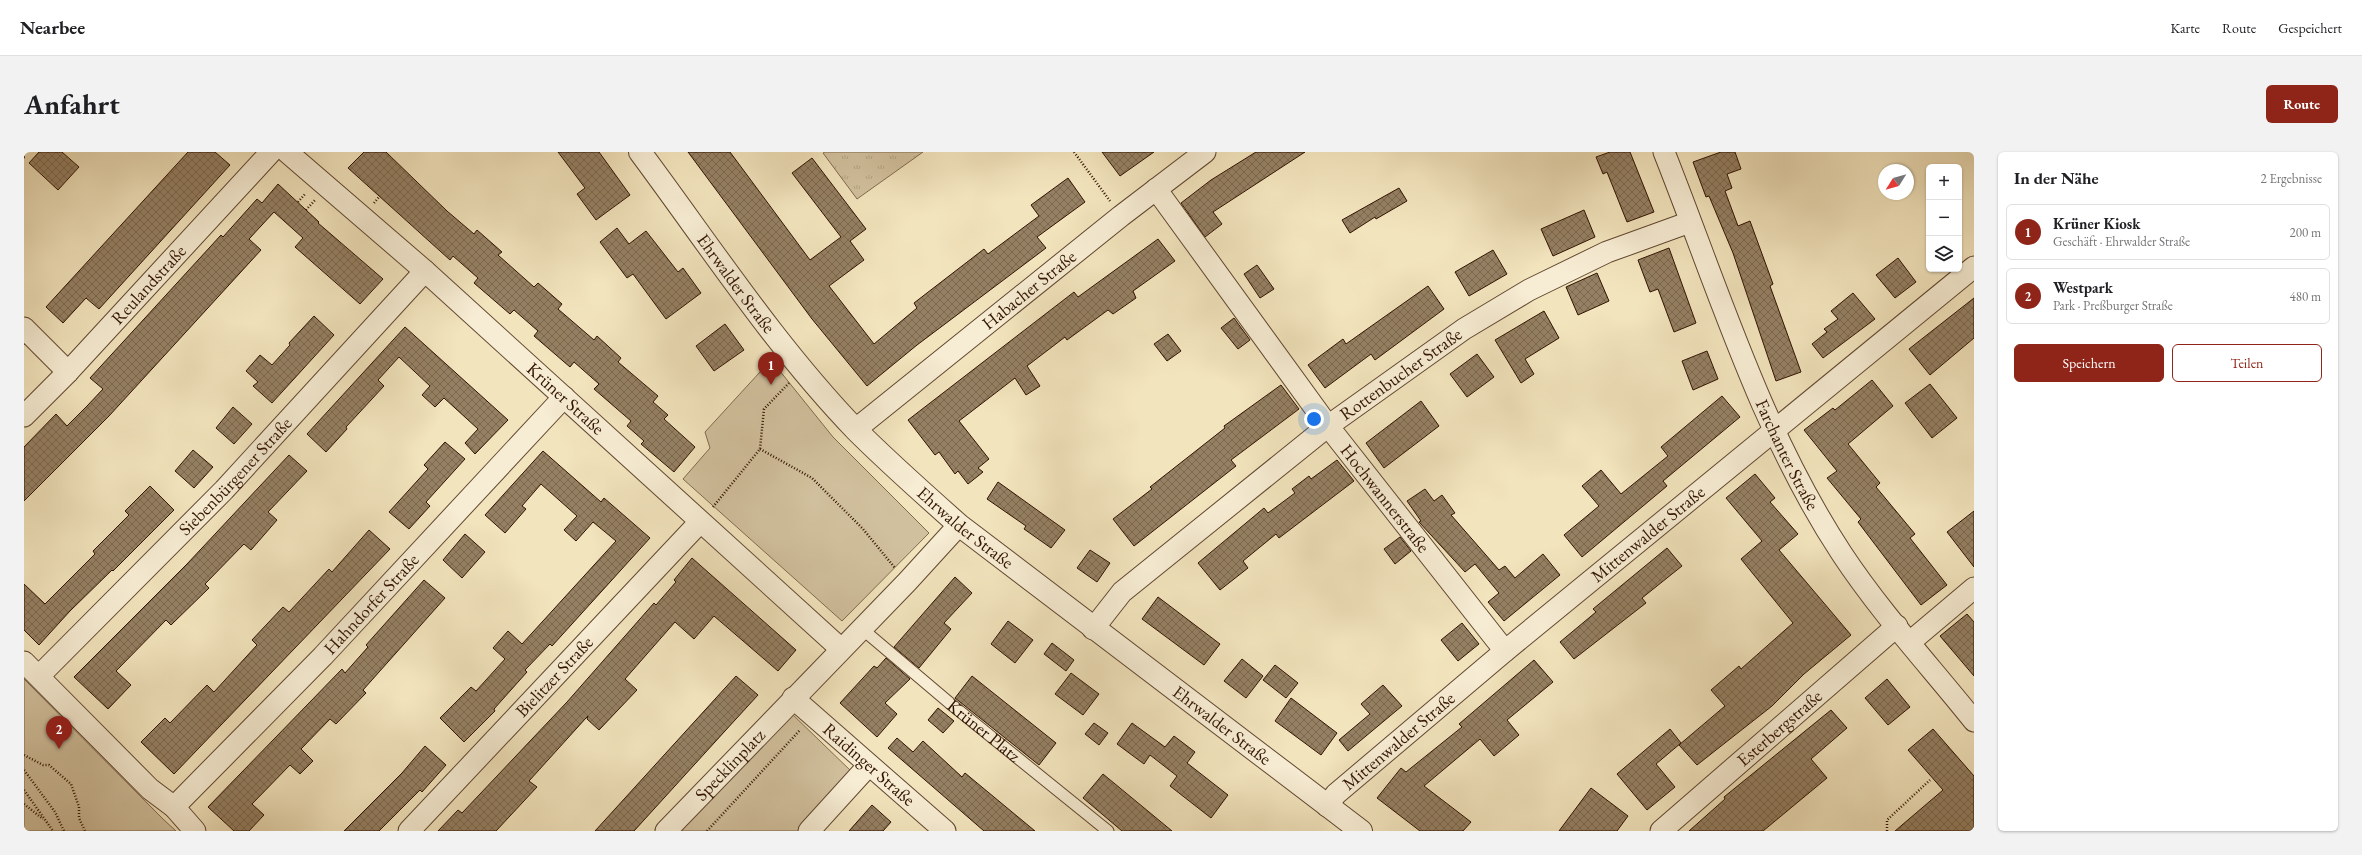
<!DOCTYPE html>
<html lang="de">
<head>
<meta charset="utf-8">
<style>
	body { margin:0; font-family:"EB Garamond",serif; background:#f2f2f2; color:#202124 }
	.controls { position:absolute; right:12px; top:12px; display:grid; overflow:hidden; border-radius:6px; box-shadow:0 1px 3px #0004 }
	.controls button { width:36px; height:36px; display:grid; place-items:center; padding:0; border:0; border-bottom:1px solid #e0e0e0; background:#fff; color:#202124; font:20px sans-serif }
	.compass { position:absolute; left:1854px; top:12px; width:36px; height:36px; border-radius:50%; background:#fff; box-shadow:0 1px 3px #0004; rotate:233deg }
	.you { position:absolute; left:1290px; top:267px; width:14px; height:14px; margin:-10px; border:3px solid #fff; border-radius:50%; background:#1a73e8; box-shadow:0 0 0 6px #1a73e833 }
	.badge { display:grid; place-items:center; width:26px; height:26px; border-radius:50%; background:#8f2418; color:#fff; font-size:13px; font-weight:700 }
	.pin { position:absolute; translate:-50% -33px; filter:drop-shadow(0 1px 2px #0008) }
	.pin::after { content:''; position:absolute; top:21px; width:14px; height:12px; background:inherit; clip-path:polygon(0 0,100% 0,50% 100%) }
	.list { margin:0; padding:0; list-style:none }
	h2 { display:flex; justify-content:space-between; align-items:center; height:52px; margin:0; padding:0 16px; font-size:17px }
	h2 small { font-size:13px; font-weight:400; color:#757577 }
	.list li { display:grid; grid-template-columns:26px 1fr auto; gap:12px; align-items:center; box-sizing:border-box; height:56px; margin:0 8px 8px; padding:0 8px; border:1px solid #e0e0e0; border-radius:6px }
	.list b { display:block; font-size:15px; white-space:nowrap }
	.list p { margin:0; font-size:13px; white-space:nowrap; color:#757577 }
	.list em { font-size:13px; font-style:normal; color:#757577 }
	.actions { display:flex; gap:8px; padding:12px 16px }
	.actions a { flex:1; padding:9px 0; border:1px solid #8f2418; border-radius:6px; text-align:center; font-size:14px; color:#8f2418 }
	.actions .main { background:#8f2418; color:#fff }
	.icon { flex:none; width:22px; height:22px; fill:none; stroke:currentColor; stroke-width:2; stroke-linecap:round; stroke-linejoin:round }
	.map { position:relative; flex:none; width:1950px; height:679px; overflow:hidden; border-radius:6px }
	header { display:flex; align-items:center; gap:24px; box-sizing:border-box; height:56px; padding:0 20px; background:#fff; border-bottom:1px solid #e0e0e0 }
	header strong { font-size:19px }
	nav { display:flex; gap:22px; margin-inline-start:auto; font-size:14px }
	.intro { display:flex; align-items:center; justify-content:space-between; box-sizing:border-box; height:96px; padding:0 24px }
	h1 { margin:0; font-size:28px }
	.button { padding:10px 18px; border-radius:6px; background:#8f2418; color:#fff; font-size:14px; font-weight:700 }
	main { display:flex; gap:24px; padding:0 24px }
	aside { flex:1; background:#fff; border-radius:6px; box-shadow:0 1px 3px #0004 }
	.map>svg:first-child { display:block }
	.grass { fill:url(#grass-tufts); stroke:#816a4f }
	.park { fill:#d1c09d; stroke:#816a4f }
	.building { fill:url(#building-cross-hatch); stroke:#311301 }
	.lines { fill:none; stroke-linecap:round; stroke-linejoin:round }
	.service-casing { stroke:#614730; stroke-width:13 }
	.minor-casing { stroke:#614730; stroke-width:23 }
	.tertiary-casing { stroke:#614730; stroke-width:24 }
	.path { stroke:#311301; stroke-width:2.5; stroke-dasharray:1 2; stroke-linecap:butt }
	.service { stroke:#f7edd4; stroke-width:11 }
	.minor { stroke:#f7edd4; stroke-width:21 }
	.tertiary { stroke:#f7edd4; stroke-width:22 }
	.labels { text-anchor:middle; stroke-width:3.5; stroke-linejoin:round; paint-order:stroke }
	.street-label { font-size:18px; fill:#311301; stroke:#f7edd4 }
</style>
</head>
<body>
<header>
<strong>Nearbee</strong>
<nav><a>Karte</a><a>Route</a><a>Gespeichert</a></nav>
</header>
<div class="intro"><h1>Anfahrt</h1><a class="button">Route</a></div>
<main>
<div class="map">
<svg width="1950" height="679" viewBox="0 0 1950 679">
	<defs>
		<pattern id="grass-tufts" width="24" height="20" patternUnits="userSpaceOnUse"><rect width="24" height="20" fill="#d1c09d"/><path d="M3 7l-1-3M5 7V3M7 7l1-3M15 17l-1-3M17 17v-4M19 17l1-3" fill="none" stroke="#b4a485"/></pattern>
		<pattern id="building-cross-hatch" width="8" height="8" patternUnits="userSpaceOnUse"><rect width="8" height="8" fill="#958063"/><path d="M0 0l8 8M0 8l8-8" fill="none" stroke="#7a684f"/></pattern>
	</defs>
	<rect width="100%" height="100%" fill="#f2e4bd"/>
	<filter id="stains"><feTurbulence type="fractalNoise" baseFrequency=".005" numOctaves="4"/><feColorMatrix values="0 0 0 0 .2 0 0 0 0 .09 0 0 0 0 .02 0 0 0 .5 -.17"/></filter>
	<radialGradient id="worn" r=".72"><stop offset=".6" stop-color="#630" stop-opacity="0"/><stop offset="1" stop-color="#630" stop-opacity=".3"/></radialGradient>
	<path class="grass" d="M 801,0 L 899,0 L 833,47 L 799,1 Z"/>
	<g class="park">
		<path d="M 747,208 L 809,285 L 905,381 L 818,469 L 659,327 L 686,296 L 681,280 Z"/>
		<path d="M 0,527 L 139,667 L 152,679 L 0,679 Z"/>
		<path d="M 766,560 L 828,620 L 774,679 L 655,679 Z"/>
	</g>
	<g class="building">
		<path d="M 15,0 L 38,0 L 55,15 L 34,38 L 5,11 Z"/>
		<path d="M 164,0 L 191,0 L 206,13 L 75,157 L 62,146 L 39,171 L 22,155 Z"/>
		<path d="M 340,0 L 362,0 L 423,59 L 450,82 L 453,78 L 478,100 L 474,103 L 510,135 L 514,131 L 538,152 L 534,157 L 570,188 L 573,184 L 597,206 L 594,210 L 634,244 L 629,250 L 644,263 L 640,267 L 671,295 L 650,320 L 617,292 L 620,289 L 603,274 L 607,269 L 570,237 L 575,232 L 550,210 L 546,215 L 510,184 L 514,179 L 490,158 L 486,162 L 450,131 L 454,126 L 429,104 L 426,108 L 324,16 Z"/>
		<path d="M 534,0 L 575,0 L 606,43 L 572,68 L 553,42 L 561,36 Z"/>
		<path d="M 664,0 L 706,0 L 786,108 L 817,85 L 768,21 L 788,6 L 842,77 L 826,89 L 840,108 L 805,134 L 850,192 L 893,156 L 890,151 L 960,97 L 964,102 L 1015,64 L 1007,53 L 1044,26 L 1061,50 L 1013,85 L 1022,96 L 893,193 L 843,234 L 788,167 Z"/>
		<path d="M 1078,0 L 1130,0 L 1096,24 Z"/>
		<path d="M 1232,0 L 1281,0 L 1189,60 L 1198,72 L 1181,85 L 1157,51 L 1187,28 Z"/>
		<path d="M 1586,0 L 1606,0 L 1630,60 L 1603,70 L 1583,20 L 1579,22 L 1572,5 Z"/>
		<path d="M 1697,0 L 1711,0 L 1717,17 L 1703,22 L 1708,36 L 1701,39 L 1714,74 L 1726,69 L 1749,132 L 1746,134 L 1777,220 L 1752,229 L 1709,101 L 1685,44 L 1682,45 L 1669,10 Z"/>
		<path d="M 254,32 L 295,70 L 294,71 L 359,127 L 336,152 L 271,95 L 279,86 L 250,60 L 225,87 L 237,98 L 85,264 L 0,349 L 0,295 L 32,262 L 43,274 L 63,254 L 79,237 L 66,226 L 197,83 L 199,85 L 233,47 L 238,51 Z"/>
		<path d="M 1375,36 L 1383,49 L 1352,67 L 1351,65 L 1326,81 L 1318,68 Z"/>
		<path d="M 1560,58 L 1571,85 L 1529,104 L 1517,77 Z"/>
		<path d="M 593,76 L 605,92 L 622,79 L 654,120 L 659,116 L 677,141 L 642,167 L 609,122 L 603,126 L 576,90 Z"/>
		<path d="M 1134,87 L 1151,109 L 1109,139 L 1112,146 L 1089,162 L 1084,158 L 1043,188 L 1041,185 L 1003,214 L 1016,234 L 1002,243 L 991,226 L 935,269 L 965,307 L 954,316 L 959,320 L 944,332 L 934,319 L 931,322 L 915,300 L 911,303 L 884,268 L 1050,140 L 1054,145 Z"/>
		<path d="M 1645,96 L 1672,171 L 1650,180 L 1634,137 L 1626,140 L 1614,108 Z"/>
		<path d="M 1469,98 L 1483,122 L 1445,144 L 1431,120 Z"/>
		<path d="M 1874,106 L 1892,130 L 1871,146 L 1852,123 Z"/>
		<path d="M 1233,113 L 1250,137 L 1236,146 L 1220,122 Z"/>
		<path d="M 1573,121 L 1585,149 L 1554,163 L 1542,135 Z"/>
		<path d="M 1404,134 L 1420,157 L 1351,208 L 1347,202 L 1301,236 L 1284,213 L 1319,187 L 1322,192 Z"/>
		<path d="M 1829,141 L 1851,167 L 1799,206 L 1788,192 L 1803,180 L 1800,177 L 1814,167 L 1807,159 Z"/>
		<path d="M 1950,146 L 1950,186 L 1906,223 L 1885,197 Z"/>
		<path d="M 1520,159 L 1535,186 L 1501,207 L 1510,222 L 1497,231 L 1471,188 Z"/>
		<path d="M 290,164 L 310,183 L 248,251 L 229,234 L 234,230 L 222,219 L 236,203 L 248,213 L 266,193 L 265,191 Z"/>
		<path d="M 1210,166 L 1226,188 L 1214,197 L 1197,176 Z"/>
		<path d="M 701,172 L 720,198 L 690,219 L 672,194 Z"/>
		<path d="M 381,175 L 484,268 L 451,302 L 441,291 L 454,277 L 420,246 L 411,255 L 398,243 L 406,234 L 375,205 L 354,228 L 360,234 L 322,275 L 323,277 L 302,300 L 283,282 Z"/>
		<path d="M 1144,182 L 1157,199 L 1143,209 L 1130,192 Z"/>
		<path d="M 1683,199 L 1694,227 L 1669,238 L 1658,209 Z"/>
		<path d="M 1453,202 L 1470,225 L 1443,245 L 1426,222 Z"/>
		<path d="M 1848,228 L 1869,254 L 1824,292 L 1856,331 L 1852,335 L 1891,382 L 1886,386 L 1923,433 L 1897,453 L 1834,370 L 1837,367 L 1803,326 L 1813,319 L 1780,278 L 1809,256 L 1811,258 Z"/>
		<path d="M 1906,232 L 1933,266 L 1908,286 L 1881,251 Z"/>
		<path d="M 1257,233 L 1275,257 L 1207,308 L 1212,314 L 1110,394 L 1089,367 L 1128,337 L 1126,335 L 1201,276 L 1200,274 Z"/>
		<path d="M 1698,244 L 1716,265 L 1639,329 L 1643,334 L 1558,405 L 1540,383 L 1575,354 L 1558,334 L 1577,318 L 1597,342 L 1644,304 L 1637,295 Z"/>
		<path d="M 1397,249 L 1415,274 L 1360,316 L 1342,291 Z"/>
		<path d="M 209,255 L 228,272 L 210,292 L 192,276 Z"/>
		<path d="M 421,290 L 441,307 L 402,350 L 406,354 L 385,377 L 365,360 L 404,317 L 400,313 Z"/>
		<path d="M 169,298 L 189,315 L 170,336 L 151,319 Z"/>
		<path d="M 519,299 L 577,350 L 580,346 L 626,386 L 528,494 L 526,492 L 501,518 L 503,520 L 470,557 L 471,559 L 440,590 L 416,566 L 447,535 L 452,539 L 481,507 L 469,496 L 484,479 L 498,492 L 592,389 L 569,370 L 552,389 L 540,378 L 553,364 L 517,332 L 498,354 L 502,357 L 481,381 L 461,363 Z"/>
		<path d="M 265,303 L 283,319 L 244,360 L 253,368 L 227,398 L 220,392 L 181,432 L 185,436 L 147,473 L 142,468 L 92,519 L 107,533 L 84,557 L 50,525 L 163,412 Z"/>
		<path d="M 1313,308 L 1330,329 L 1255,386 L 1252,382 L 1219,409 L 1224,416 L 1196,438 L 1174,411 L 1240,356 L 1244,361 L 1271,341 L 1268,337 L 1285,324 L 1287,327 Z"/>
		<path d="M 1731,322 L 1751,346 L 1746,350 L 1774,382 L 1755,398 L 1827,483 L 1780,522 L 1748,554 L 1673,613 L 1655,593 L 1701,554 L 1687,538 L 1715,514 L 1717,517 L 1769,471 L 1717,407 L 1738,389 L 1702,346 Z"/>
		<path d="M 974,330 L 1041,378 L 1027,396 L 1000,377 L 1002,374 L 963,347 Z"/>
		<path d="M 126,334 L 150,358 L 89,419 L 88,418 L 46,459 L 15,493 L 0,478 L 0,432 L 21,452 L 71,402 L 69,399 L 105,363 L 101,359 Z"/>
		<path d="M 1401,337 L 1410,349 L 1418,343 L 1431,361 L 1427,363 L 1475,418 L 1481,414 L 1491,426 L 1519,402 L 1536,423 L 1480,469 L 1464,450 L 1475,441 L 1451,412 L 1441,420 L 1395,370 L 1397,369 L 1383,349 Z"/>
		<path d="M 1950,359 L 1950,415 L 1923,380 Z"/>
		<path d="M 345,378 L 366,397 L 150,622 L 117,590 L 141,566 L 146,571 L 183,533 L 190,540 L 233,493 L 228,488 L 259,455 L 265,460 L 305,417 L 308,420 Z"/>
		<path d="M 441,382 L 461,400 L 438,426 L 419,408 Z"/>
		<path d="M 1376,385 L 1387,399 L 1371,412 L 1360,397 Z"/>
		<path d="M 1643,396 L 1658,414 L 1618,446 L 1622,451 L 1550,507 L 1536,490 L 1572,460 L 1569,457 Z"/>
		<path d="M 1066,398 L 1086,411 L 1073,430 L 1053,416 Z"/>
		<path d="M 668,406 L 772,498 L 754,519 L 690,464 L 670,487 L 651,470 L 601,527 L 613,538 L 575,578 L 563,567 L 564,564 L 562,566 L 505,629 L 513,635 L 472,679 L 414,679 L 434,658 L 438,661 L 543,550 L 630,451 L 632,453 L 652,430 L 650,428 Z"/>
		<path d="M 931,425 L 948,441 L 920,471 L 927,477 L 895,516 L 870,495 Z"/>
		<path d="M 400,428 L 421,446 L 339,538 L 342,541 L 312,572 L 306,567 L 277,597 L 289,609 L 276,622 L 266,613 L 228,652 L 240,663 L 225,679 L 210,679 L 184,655 L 318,517 L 321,521 L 344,495 L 342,493 Z"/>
		<path d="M 1134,445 L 1196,492 L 1180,513 L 1118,467 Z"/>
		<path d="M 1943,462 L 1950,470 L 1950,524 L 1916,484 Z"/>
		<path d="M 984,469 L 1009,488 L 991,511 L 967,492 Z"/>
		<path d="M 1438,471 L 1455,492 L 1434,509 L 1417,488 Z"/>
		<path d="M 1028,491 L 1050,508 L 1042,519 L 1020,502 Z"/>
		<path d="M 862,506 L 886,527 L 861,551 L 873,562 L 853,585 L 816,551 L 850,514 L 853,516 Z"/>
		<path d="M 1218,507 L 1239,524 L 1222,546 L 1200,529 Z"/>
		<path d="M 1510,508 L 1529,530 L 1483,568 L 1495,583 L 1470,604 L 1456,587 L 1400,634 L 1447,670 L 1439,679 L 1396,679 L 1353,646 L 1377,616 L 1382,620 L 1438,575 L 1435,572 Z"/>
		<path d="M 1251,513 L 1274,531 L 1262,546 L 1239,528 Z"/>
		<path d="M 1047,521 L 1075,542 L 1059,563 L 1031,542 Z"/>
		<path d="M 712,524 L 734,543 L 701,579 L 610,679 L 571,679 Z"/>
		<path d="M 948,524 L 1032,591 L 1015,613 L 931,546 Z"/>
		<path d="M 1863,527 L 1886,555 L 1864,573 L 1841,546 Z"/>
		<path d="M 1359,533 L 1378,554 L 1324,599 L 1315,588 L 1346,562 L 1337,552 Z"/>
		<path d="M 1267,546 L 1313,581 L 1297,603 L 1251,569 Z"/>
		<path d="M 914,556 L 930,569 L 919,581 L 904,568 Z"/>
		<path d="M 1807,558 L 1823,576 L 1787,607 L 1803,626 L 1739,679 L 1665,679 L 1701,647 L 1700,645 Z"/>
		<path d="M 1070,571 L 1084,581 L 1075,593 L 1061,582 Z"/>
		<path d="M 1108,571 L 1141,595 L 1150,584 L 1171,600 L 1163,611 L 1204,643 L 1187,666 L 1146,634 L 1153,624 L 1126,603 L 1120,612 L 1093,592 Z"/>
		<path d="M 1646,577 L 1657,591 L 1632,612 L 1651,635 L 1623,658 L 1593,622 Z"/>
		<path d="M 1909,577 L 1950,624 L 1950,679 L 1871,679 L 1919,638 L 1884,598 Z"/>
		<path d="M 873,586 L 889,600 L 899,589 L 938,625 L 941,621 L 1011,679 L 960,679 L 864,596 Z"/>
		<path d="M 401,594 L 422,613 L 398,640 L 396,638 L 355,679 L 320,679 L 378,621 Z"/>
		<path d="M 1079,622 L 1119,655 L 1148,679 L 1098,679 L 1059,646 Z"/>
		<path d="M 1567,636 L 1604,664 L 1593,679 L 1535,679 Z"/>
		<path d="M 848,653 L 867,670 L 859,679 L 825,679 Z"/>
	</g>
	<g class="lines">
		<defs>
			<g id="service">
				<path id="s1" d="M 837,476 L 928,553 L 1084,679"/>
			</g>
			<g id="minor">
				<path id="s2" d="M 263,0 L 401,119 L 817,497"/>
				<path id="s3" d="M 1640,0 C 1694,136 1737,279 1818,402 C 1857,461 1906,514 1950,569"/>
				<path id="s4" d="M 1132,37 L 1304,274 L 1481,499"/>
				<path d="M 0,176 L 44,220"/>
				<path id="s5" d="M 0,264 L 44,220 L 247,0"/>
				<path id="s6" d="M 832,277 L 1097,64 L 1181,0"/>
				<path id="s7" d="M 1069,477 L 1098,440 L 1304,274 L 1440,177 L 1505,138 L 1583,100 L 1666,70"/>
				<path d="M 1886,490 L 1950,436"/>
				<path d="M 0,510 L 126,637 L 150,655 L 171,679"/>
				<path id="s8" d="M 15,524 L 200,338 L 401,119"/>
				<path id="s9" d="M 769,546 L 921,679"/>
				<path id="s10" d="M 1303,654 L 1312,642 L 1481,499 L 1950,115"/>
				<path id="s11" d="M 150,655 L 299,504 L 540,245"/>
				<path id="s12" d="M 385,679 L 676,370"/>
				<path id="s13" d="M 642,679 L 883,430 L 935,373"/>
				<path d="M 785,679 L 845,613"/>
				<path id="s14" d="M 1637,679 L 1873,474"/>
			</g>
			<g id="tertiary">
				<path id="s15" d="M 616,0 C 686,94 751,194 832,278 C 865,311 900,342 935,373 L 1337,679"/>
			</g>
		</defs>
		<use href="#service" class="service-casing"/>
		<use href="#minor" class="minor-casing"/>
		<use href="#tertiary" class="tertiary-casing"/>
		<g class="path">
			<path d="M 1050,0 L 1086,49"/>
			<path d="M 0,5 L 2,5"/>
			<path d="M 274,50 L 282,41"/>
			<path d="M 350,51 L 355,45"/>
			<path d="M 282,58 L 291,48"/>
			<path d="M 736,297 L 788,326 L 839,377 L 871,416"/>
			<path d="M 689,355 L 736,297 L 740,257 L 765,231"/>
			<path d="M 0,603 L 19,613 L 25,613 L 47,632 L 55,655 L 55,666 L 61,679"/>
			<path d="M 0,618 L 31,660 L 40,679"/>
			<path d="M 0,638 L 29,679"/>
			<path d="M 0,652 L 19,667"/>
			<path d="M 683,679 L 776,578"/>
			<path d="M 1863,679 L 1863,668 L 1906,628"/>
		</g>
		<use href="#service" class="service"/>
		<use href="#minor" class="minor"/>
		<use href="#tertiary" class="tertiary"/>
	</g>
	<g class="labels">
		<g class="street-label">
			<text dy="6" stroke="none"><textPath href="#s15" startOffset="163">Ehrwalder Straße</textPath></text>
			<text dy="6" stroke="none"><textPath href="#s5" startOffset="181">Reulandstraße</textPath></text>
			<text dy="6" stroke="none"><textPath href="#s6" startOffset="222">Habacher Straße</textPath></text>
			<text dy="6" stroke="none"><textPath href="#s7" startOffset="401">Rottenbucher Straße</textPath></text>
			<text dy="6" stroke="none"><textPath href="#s2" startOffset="372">Krüner Straße</textPath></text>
			<text dy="6" stroke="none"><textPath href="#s3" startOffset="327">Farchanter Straße</textPath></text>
			<text dy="6" stroke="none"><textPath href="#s8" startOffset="280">Siebenbürgener Straße</textPath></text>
			<text dy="6" stroke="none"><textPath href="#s4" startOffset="385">Hochwannerstraße</textPath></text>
			<text dy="6" stroke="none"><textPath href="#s15" startOffset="499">Ehrwalder Straße</textPath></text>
			<text dy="6" stroke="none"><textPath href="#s10" startOffset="421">Mittenwalder Straße</textPath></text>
			<text dy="6" stroke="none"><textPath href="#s11" startOffset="283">Hahndorfer Straße</textPath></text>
			<text dy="6" stroke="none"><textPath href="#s12" startOffset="212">Bielitzer Straße</textPath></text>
			<text dy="6" stroke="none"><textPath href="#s15" startOffset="823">Ehrwalder Straße</textPath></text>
			<text dy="6" stroke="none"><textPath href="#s14" startOffset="157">Esterbergstraße</textPath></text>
			<text dy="6" stroke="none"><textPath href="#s1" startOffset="160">Krüner Platz</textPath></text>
			<text dy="6" stroke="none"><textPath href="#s10" startOffset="97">Mittenwalder Straße</textPath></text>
			<text dy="6" stroke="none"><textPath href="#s13" startOffset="92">Specklinplatz</textPath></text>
			<text dy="6" stroke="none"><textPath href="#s9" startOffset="101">Raidinger Straße</textPath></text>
		</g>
	</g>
	<rect width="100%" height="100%" filter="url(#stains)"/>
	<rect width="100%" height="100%" fill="url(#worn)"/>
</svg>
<div class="controls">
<button>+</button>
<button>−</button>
<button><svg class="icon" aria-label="layers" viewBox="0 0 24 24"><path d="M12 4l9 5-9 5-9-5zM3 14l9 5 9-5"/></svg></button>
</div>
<svg class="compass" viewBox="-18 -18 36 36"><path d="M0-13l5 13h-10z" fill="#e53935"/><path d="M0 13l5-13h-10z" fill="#757577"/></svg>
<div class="you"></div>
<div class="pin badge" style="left:747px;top:233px">1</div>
<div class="pin badge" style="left:35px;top:597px">2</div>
</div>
<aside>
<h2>In der Nähe<small>2 Ergebnisse</small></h2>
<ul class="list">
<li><span class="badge">1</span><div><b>Krüner Kiosk</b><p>Geschäft · Ehrwalder Straße</p></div><em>200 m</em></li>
<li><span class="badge">2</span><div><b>Westpark</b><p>Park · Preßburger Straße</p></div><em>480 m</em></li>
</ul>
<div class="actions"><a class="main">Speichern</a><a>Teilen</a></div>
</aside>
</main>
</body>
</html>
